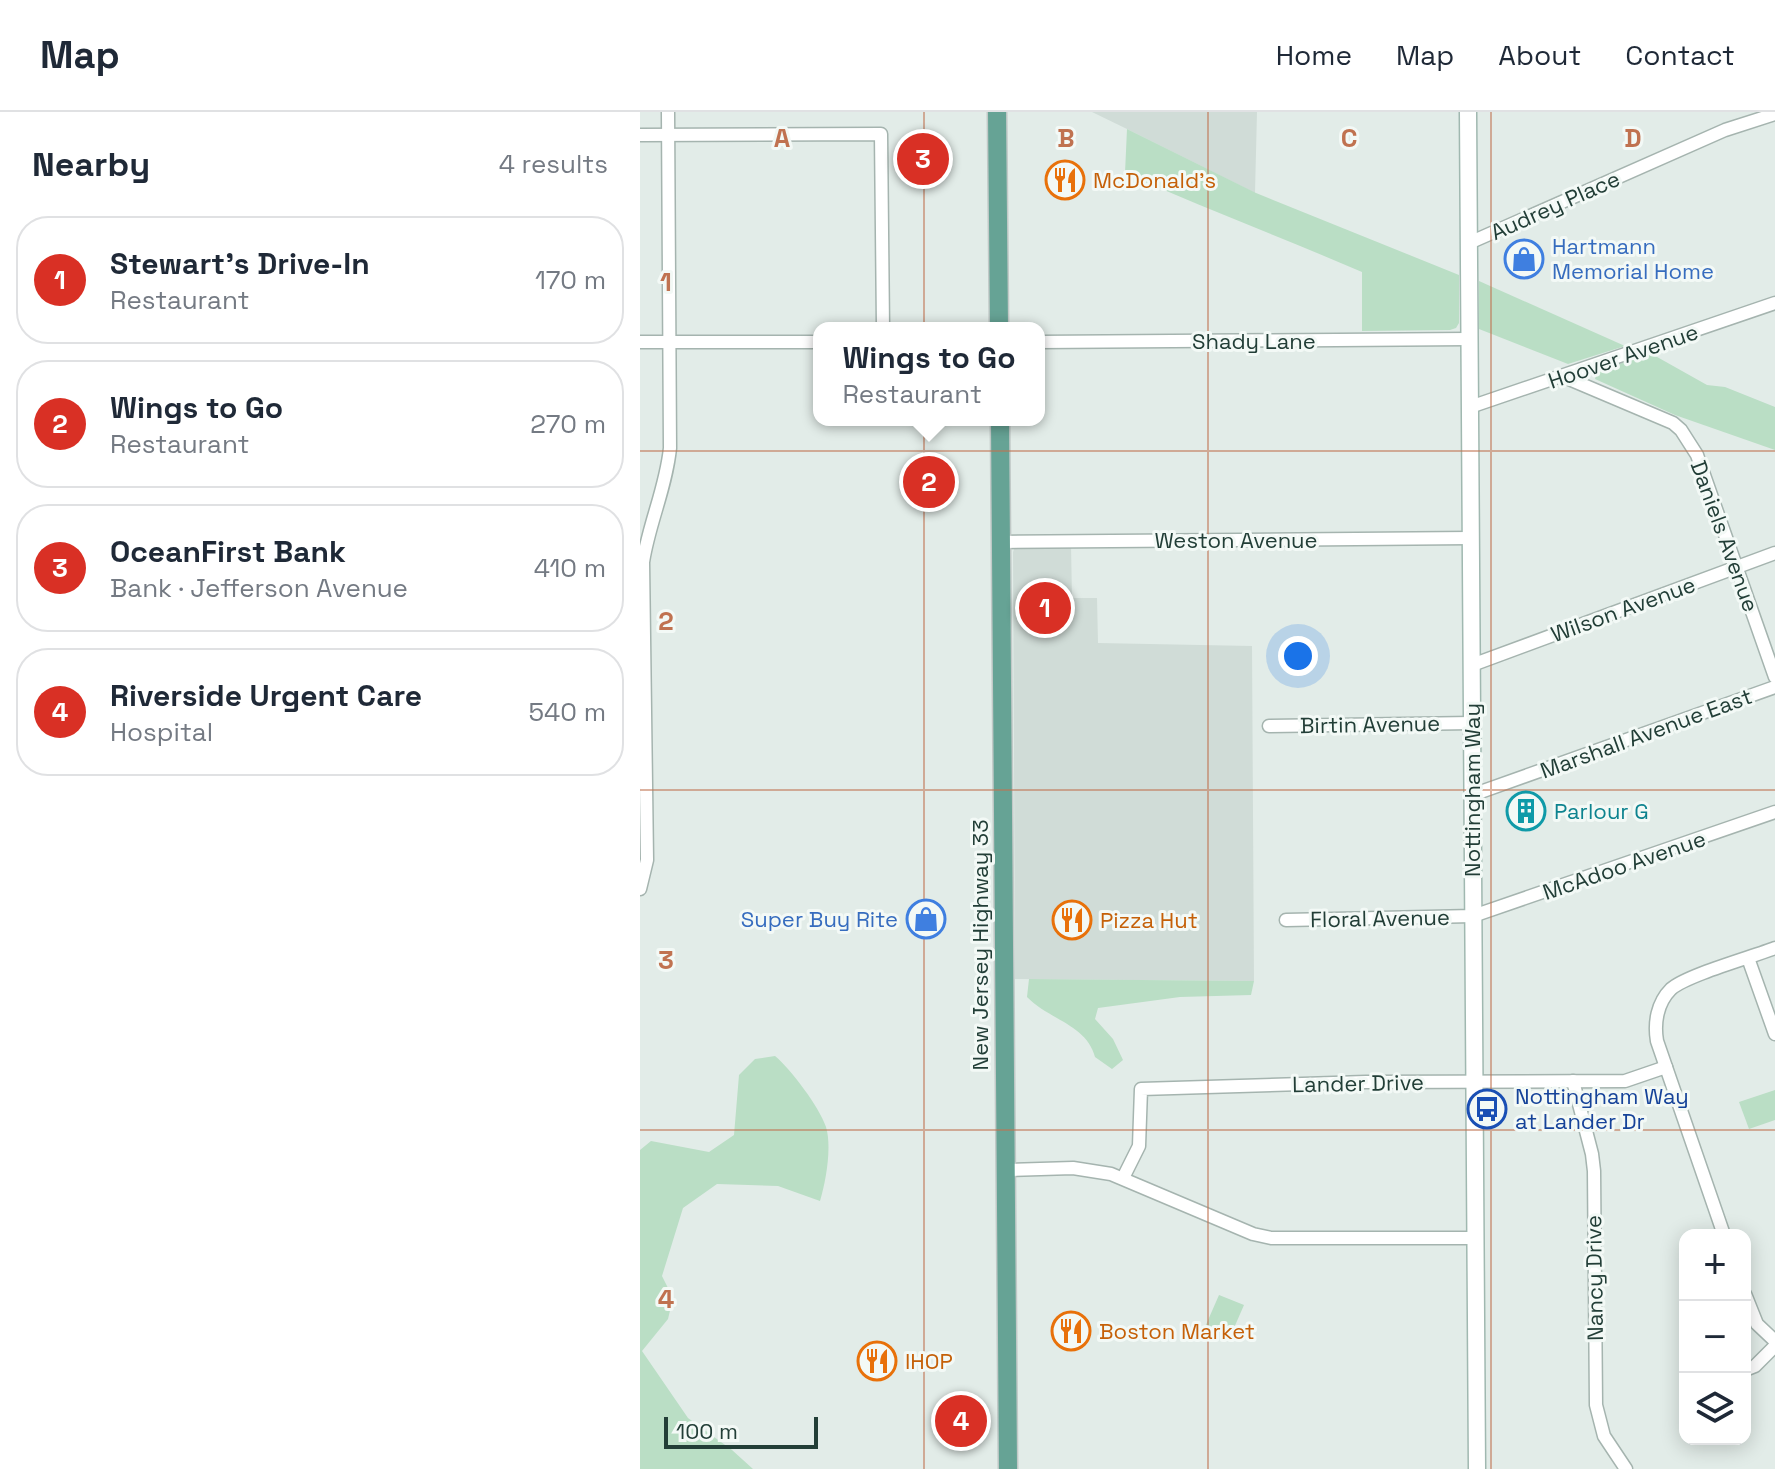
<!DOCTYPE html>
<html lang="en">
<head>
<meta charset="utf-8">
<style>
	body { margin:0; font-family:"Space Grotesk",sans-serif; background:#f2f2f3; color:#1f2937 }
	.controls { position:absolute; right:24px; bottom:24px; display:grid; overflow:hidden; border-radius:16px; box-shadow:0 4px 20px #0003 }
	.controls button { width:72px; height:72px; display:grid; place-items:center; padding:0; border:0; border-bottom:2px solid #e0e1e3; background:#fff; color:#1f2937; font:40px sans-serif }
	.scale { position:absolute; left:24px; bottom:20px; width:154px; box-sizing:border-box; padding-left:8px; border:4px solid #223e37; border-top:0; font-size:22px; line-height:28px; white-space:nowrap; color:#223e37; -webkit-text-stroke:6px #f3f9f6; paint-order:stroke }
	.you { position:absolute; left:658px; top:544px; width:28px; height:28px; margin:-20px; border:6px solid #fff; border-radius:50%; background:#1a73e8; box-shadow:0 0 0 12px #1a73e833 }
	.badge { display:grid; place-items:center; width:52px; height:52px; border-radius:50%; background:#d93025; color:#fff; font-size:26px; font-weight:700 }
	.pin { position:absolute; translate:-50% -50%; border:4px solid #fff; box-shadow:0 2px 8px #0006 }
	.popup { position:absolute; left:173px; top:210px; width:232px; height:104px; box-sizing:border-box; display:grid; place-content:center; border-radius:16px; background:#fff; filter:drop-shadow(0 2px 6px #0005); font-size:26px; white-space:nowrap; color:#747a83 }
	.popup b { font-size:30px; color:#1f2937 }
	.popup::after { content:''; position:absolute; left:50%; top:100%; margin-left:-16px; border:16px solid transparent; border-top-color:#fff }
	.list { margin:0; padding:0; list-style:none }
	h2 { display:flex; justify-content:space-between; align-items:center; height:104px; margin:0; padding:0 32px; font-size:34px }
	h2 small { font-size:26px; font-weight:400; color:#747a83 }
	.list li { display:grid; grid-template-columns:52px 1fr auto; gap:24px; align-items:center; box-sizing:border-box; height:128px; margin:0 16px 16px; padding:0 16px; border:2px solid #e0e1e3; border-radius:32px }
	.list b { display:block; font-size:30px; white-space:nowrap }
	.list p { margin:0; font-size:26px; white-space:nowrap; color:#747a83 }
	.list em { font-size:26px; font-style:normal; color:#747a83 }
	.icon { flex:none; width:44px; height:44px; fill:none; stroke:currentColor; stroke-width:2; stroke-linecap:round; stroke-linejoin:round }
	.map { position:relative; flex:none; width:1135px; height:1357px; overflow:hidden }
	header { display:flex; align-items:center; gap:48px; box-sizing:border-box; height:112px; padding:0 40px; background:#fff; border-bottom:2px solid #e0e1e3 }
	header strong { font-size:38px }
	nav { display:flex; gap:44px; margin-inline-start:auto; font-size:28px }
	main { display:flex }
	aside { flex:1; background:#fff }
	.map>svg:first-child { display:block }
	.built { fill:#d0dcd7 }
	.green { fill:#badec5 }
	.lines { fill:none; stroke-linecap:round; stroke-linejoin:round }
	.street-casing { stroke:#a5b4af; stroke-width:15 }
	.secondary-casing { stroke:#a0b8b0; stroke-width:19 }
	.primary-casing { stroke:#c1c9c7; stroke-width:21 }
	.street { stroke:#fff; stroke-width:12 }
	.secondary { stroke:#fff; stroke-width:16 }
	.primary { stroke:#66a395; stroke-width:18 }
	.grid { fill:none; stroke:#c07250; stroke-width:2; stroke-opacity:0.55 }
	.labels { text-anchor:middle; stroke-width:6; stroke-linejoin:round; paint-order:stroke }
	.food-label { font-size:22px; fill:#c56008; stroke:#f3f9f6; text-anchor:start }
	.street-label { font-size:22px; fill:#223e37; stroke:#f3f9f6 }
	.shop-label { font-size:22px; fill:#366cbe; stroke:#f3f9f6; text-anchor:start }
	.culture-label { font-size:22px; fill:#0d838f; stroke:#f3f9f6; text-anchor:start }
	.transit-label { font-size:22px; fill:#164399; stroke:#f3f9f6; text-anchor:start }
	.grid-label { font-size:26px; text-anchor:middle; font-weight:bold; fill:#c07250; stroke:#f3f9f6; stroke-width:6; stroke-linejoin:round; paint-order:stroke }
</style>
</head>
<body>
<header>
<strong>Map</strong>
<nav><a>Home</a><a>Map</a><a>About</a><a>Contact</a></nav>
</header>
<main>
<aside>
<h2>Nearby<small>4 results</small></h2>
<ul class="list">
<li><span class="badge">1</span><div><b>Stewart's Drive-In</b><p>Restaurant</p></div><em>170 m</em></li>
<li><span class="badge">2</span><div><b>Wings to Go</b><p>Restaurant</p></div><em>270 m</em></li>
<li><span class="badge">3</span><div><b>OceanFirst Bank</b><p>Bank · Jefferson Avenue</p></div><em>410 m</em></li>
<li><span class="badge">4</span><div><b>Riverside Urgent Care</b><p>Hospital</p></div><em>540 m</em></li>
</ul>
</aside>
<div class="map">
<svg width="1135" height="1357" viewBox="0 0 1135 1357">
	<rect width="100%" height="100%" fill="#e2ece8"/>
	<g class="built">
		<path d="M 452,0 L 617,0 L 615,81 L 487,17 Z"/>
		<path d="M 431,433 L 432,486 L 457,486 L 458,531 L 612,534 L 614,869 L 375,867 L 373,440 L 375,435 Z"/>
	</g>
	<g class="green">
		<path d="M 487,17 L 616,81 L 819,163 L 819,211 L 816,216 L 810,218 L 722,219 L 722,160 C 643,126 564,96 485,61 Z"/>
		<path d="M 839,169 L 985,234 L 928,252 L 839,217 Z"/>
		<path d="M 1010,241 L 1067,273 L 1085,275 L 1135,295 L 1135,338 L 1035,303 L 955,267 L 957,260 Z"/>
		<path d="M 389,867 L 614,869 L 611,883 L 540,885 L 458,896 L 455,907 L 473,927 L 483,948 L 472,957 L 455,945 C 447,913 408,907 387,885 Z"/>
		<path d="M 135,944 C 150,956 180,996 186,1015 C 192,1035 186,1069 180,1089 L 138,1074 L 77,1072 L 43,1096 L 22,1164 L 33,1186 L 28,1207 L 2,1239 L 48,1306 L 92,1338 L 113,1357 L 0,1357 L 0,1038 L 11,1029 L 69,1040 L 94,1023 L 99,963 L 115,947 Z"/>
		<path d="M 1135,978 L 1135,1008 L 1109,1017 L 1099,990 Z"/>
		<path d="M 579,1183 L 604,1193 L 590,1225 L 565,1215 Z"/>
	</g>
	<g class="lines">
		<defs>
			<g id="street">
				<path d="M 0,23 L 241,22 L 243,216"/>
				<path d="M 829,131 L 1085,18 L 1135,2"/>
				<path d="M 0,230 L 179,230"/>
				<path d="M 399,230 L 829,227"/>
				<path d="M 922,264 L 1033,311 L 1041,318 L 1057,343 L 1135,565"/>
				<path d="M 830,295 L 1135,191"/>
				<path d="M 361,430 L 831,426"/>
				<path d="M 832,553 L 1135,441"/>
				<path d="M 629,614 L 832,611"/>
				<path d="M 832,683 L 1135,575"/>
				<path d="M 0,777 L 7,748 L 3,450 C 9,411 26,376 30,336 L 28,0"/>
				<path d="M 646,808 L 833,804 L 1135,700"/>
				<path d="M 1108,846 L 1135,922"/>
				<path d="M 933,969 L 952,1042 L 954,1059 L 956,1293 L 964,1324 L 986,1357"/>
				<path d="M 366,1058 L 433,1056 L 471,1062 L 613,1122 L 631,1126 L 835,1126"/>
				<path d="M 483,1066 L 499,1034 L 501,977 L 726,970 L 985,969 L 1026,955"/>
				<path d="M 1084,1123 L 1017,929 C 1014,911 1017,891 1031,877 C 1047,863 1112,845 1135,836"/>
				<path d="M 1105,1182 L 1117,1212 L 1135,1229"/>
				<path d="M 1105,1258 L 1115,1254 L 1135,1234"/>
			</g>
			<path id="secondary" d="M 828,0 L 837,1357"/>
			<g id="primary">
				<path d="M 357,0 L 359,216"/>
				<path d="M 360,308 L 368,1357"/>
			</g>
		</defs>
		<use href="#street" class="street-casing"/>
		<use href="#secondary" class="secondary-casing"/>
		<use href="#primary" class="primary-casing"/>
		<use href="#street" class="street"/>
		<use href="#secondary" class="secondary"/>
		<use href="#primary" class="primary"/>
	</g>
	<path class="grid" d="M 284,0 L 284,1357M 568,0 L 568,1357M 851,0 L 851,1357M 0,339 L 1135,339M 0,678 L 1135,678M 0,1018 L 1135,1018"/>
	<defs>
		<symbol id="restaurant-ring" viewBox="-11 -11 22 22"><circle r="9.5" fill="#f3f9f6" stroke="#e8710a" stroke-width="1.5"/><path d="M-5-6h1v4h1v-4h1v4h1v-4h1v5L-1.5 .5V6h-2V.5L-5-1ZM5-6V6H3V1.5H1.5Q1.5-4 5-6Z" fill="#e8710a"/></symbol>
		<symbol id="shop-ring" viewBox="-11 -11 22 22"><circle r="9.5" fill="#f3f9f6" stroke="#3f7fe0" stroke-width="1.5"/><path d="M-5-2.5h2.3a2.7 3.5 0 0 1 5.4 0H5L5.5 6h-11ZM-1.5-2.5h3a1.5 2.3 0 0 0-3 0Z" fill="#3f7fe0"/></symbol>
		<symbol id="building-ring" viewBox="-11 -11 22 22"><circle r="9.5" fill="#f3f9f6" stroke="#0f9aa8" stroke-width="1.5"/><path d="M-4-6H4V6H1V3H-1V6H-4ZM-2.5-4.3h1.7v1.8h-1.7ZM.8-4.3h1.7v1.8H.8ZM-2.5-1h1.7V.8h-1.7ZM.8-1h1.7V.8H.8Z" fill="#0f9aa8"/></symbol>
		<symbol id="bus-ring" viewBox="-11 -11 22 22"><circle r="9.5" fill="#f3f9f6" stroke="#1a4fb4" stroke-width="1.5"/><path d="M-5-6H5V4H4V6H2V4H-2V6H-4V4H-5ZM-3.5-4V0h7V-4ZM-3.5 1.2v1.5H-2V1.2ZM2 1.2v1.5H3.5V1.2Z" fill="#1a4fb4"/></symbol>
	</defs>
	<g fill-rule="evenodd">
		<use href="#restaurant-ring" x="403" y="46" width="44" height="44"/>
		<use href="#shop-ring" x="862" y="125" width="44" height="44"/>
		<use href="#building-ring" x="864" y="677" width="44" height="44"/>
		<use href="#shop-ring" x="264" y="785" width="44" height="44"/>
		<use href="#restaurant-ring" x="410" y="786" width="44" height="44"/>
		<use href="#bus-ring" x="825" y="975" width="44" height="44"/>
		<use href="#restaurant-ring" x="409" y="1197" width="44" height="44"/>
		<use href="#restaurant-ring" x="215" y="1227" width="44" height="44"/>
	</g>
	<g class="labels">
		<g class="food-label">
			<text x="453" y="76">McDonald's</text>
			<text x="460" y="816">Pizza Hut</text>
			<text x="459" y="1227">Boston Market</text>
			<text x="265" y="1257">IHOP</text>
		</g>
		<g class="street-label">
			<text transform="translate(915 93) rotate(-24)" y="8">Audrey Place</text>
			<text x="614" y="237">Shady Lane</text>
			<text transform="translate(983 244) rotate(-19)" y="8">Hoover Avenue</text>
			<text transform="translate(1085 424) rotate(70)" y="8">Daniels Avenue</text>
			<text x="596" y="436">Weston Avenue</text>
			<text transform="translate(983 497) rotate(-20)" y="8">Wilson Avenue</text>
			<text transform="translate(730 612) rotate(-1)" y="8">Birtin Avenue</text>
			<text transform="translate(1006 621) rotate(-20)" y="8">Marshall Avenue East</text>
			<text transform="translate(832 678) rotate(-90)" y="8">Nottingham Way</text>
			<text transform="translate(984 753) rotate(-19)" y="8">McAdoo Avenue</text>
			<text transform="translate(740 806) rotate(-1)" y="8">Floral Avenue</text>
			<text transform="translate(340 833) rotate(-90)" y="8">New Jersey Highway 33</text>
			<text transform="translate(718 971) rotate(-1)" y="8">Lander Drive</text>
			<text transform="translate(954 1166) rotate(-91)" y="8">Nancy Drive</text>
		</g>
		<g class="shop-label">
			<text x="912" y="142">Hartmann<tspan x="912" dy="25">Memorial Home</tspan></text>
			<text x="258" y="815" text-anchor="end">Super Buy Rite</text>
		</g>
		<g class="culture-label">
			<text x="914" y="707">Parlour G</text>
		</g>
		<g class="transit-label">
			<text x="875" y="992">Nottingham Way<tspan x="875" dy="25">at Lander Dr</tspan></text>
		</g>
	</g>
	<g class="grid-label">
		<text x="142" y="35">A</text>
		<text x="426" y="35">B</text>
		<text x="709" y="35">C</text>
		<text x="993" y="35">D</text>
		<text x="26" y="179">1</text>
		<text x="26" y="518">2</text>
		<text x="26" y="857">3</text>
		<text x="26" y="1196">4</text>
	</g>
</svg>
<div class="controls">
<button>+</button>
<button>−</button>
<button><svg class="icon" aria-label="layers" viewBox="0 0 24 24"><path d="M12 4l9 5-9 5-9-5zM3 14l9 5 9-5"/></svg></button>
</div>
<div class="scale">100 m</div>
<div class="you"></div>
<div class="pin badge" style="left:405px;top:496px">1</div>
<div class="pin badge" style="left:289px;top:370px">2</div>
<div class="popup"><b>Wings to Go</b>Restaurant</div>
<div class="pin badge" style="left:283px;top:47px">3</div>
<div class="pin badge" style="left:321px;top:1309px">4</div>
</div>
</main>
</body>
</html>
